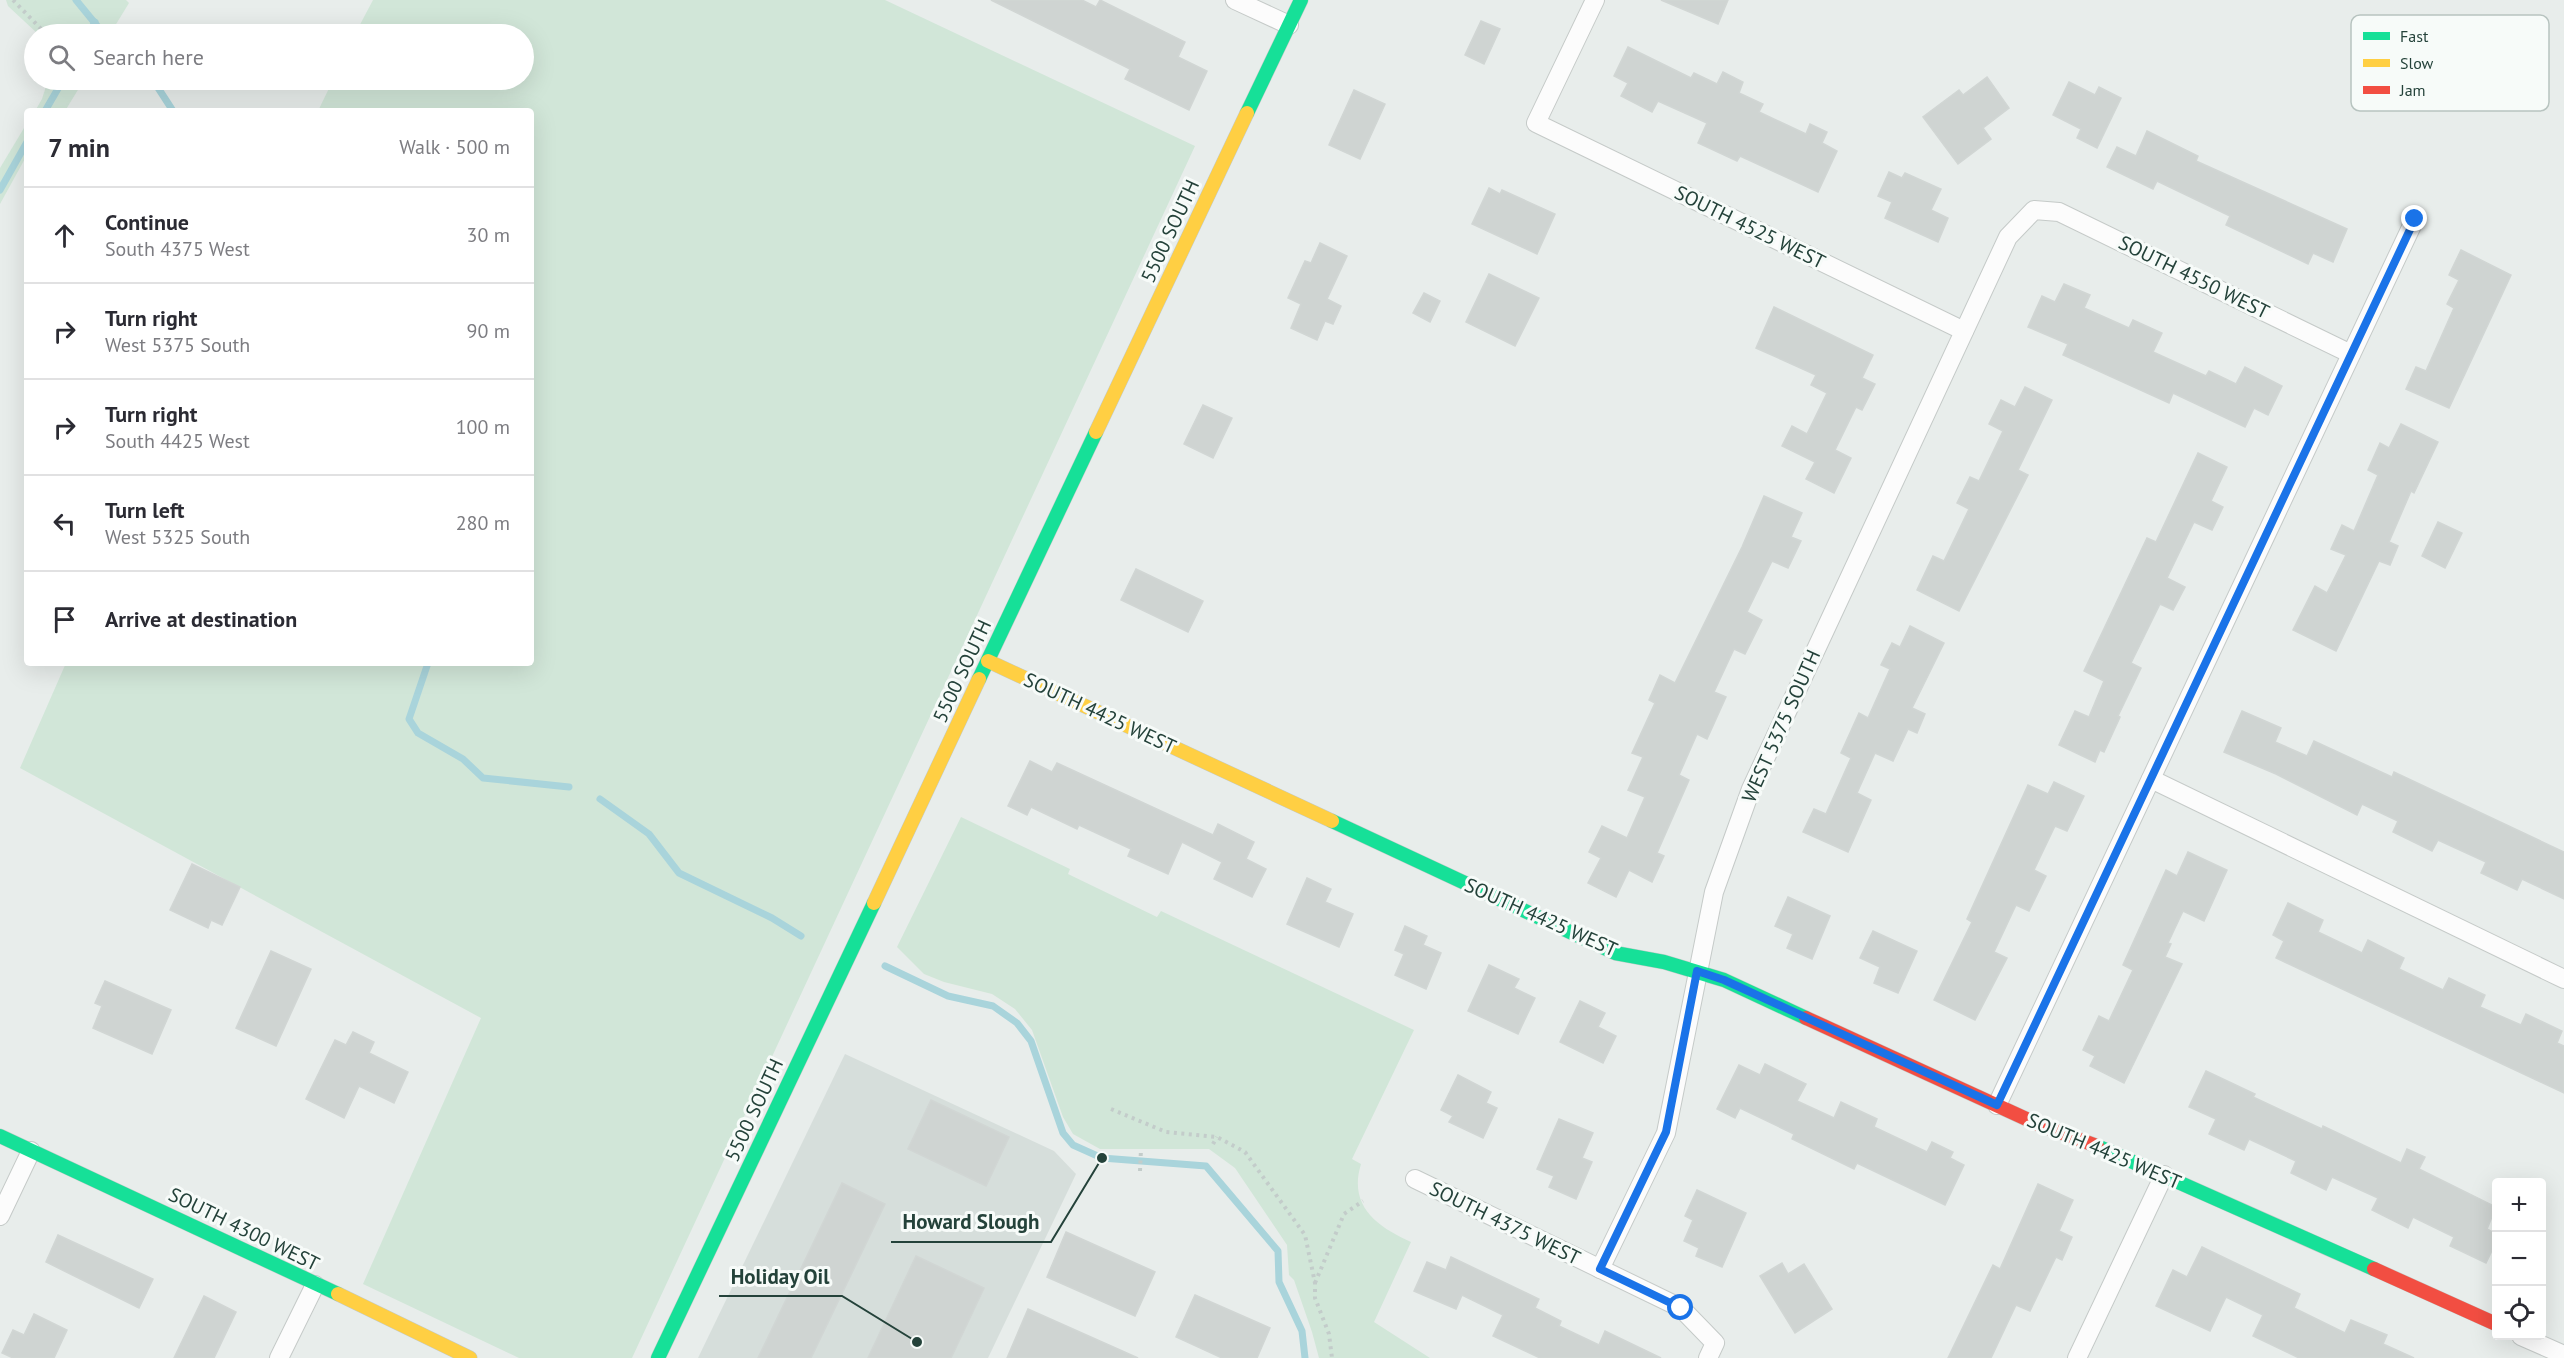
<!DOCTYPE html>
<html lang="en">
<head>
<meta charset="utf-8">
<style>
	body { margin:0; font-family:"PT Sans",sans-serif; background:#f7f7f7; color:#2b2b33 }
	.controls { position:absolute; right:18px; bottom:18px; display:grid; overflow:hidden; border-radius:6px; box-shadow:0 6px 24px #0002 }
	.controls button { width:54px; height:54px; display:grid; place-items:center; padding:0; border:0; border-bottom:2px solid #e1e1e2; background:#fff; color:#2b2b33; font:30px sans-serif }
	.stop { position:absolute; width:18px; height:18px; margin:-14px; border:4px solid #1a73e8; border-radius:50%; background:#fff }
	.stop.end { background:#1a73e8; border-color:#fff; box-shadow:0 2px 6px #0008 }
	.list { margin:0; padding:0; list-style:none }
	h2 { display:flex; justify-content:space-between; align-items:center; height:78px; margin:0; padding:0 24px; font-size:26px }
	h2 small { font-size:20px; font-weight:400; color:#7c7c81 }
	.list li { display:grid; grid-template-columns:39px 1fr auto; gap:18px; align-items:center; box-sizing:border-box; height:96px; padding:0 24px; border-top:2px solid #e1e1e2 }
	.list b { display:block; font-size:22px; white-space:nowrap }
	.list p { margin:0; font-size:20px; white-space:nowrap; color:#7c7c81 }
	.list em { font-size:20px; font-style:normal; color:#7c7c81 }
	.icon { flex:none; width:33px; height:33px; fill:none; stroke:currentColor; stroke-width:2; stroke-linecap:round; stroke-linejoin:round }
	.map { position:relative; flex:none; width:2564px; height:1358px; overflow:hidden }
	.search { position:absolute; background:#fff; box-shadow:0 6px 24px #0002; left:24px; top:24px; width:510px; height:66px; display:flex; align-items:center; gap:15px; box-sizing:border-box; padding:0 21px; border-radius:33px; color:#7c7c81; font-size:22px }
	.panel { position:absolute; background:#fff; box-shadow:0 6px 24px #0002; left:24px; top:108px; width:510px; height:558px; border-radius:6px }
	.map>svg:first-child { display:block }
	.built { fill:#d6dedb }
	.green { fill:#d1e6d8 }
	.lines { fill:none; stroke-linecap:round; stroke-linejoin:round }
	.stream { stroke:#a9d4db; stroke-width:7 }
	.building { fill:#cfd4d2; stroke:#d1d6d4; stroke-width:1.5 }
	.street-casing { stroke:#c5cac8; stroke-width:20 }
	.fast-casing { stroke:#c3cbc8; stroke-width:15 }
	.slow-casing { stroke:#c3cbc8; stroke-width:15 }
	.jam-casing { stroke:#c3cbc8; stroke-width:15 }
	.path { stroke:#c3ccca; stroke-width:4; stroke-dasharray:3 4.5; stroke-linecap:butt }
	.street { stroke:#fcfcfc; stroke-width:18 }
	.fast { stroke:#16e098; stroke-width:14 }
	.slow { stroke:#ffcf43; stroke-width:14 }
	.jam { stroke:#f24e42; stroke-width:14 }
	.route { stroke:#1a73e8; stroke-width:8 }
	.labels { text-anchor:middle; stroke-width:6; stroke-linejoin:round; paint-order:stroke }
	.street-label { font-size:20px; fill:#24423a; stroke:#f7fbf9 }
	.key { fill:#f7fbf9; stroke:#b8c4c0; stroke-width:1.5 }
	.key-label { font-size:16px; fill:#24423a }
	.leader { fill:none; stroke:#24423a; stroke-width:2 }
	.callout-dot { fill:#24423a; stroke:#f7fbf9; stroke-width:2 }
	.callout-label { font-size:21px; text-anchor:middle; font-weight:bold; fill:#24423a; stroke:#f7fbf9; stroke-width:6; stroke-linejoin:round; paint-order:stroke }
</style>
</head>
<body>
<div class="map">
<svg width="2564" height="1358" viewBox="0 0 2564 1358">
	<rect width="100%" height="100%" fill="#e8edeb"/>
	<path class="built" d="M 845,1054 L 1054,1151 L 1076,1174 L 988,1358 L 698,1358 Z"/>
	<g class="green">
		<path d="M 6,0 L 126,0 L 129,3 L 110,34 L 38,34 L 8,6 Z"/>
		<path d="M 373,0 L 885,0 L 1195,146 L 632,1358 L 519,1358 L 363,1284 L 481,1018 L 20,768 L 66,663 L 531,663 L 531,111 L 318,111 L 333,80 L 524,80 L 524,34 L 355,34 Z"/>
		<path d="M 48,80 L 84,80 L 65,111 L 57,108 L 55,111 L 35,111 L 42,99 Z"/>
		<path d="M 27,123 L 27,155 L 0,204 L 0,168 Z"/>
		<path d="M 961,817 L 1070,869 L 1068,874 L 1157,917 L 1161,911 L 1414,1030 L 1352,1159 L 1361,1164 C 1348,1206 1377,1227 1411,1242 L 1374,1322 L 1430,1358 L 1319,1358 L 1312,1332 L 1294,1280 L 1289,1275 L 1287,1245 L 1235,1168 L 1209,1149 L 1100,1149 L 1073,1134 L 1063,1117 L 1032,1030 L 1015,1009 L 992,994 L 944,982 L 924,974 L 897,947 Z"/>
	</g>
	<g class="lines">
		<g class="stream">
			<path d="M 76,0 L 103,33"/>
			<path d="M 88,34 L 95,22"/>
			<path d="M 153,80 L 173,111"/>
			<path d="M 45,111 L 63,80"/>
			<path d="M 0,190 L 27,142"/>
			<path d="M 428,663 L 409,719 L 418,733 L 463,759 L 483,778 L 569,787"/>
			<path d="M 600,799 L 649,834 L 679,873 L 772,918 L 801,936"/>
			<path d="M 885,966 L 948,996 L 993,1006 L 1017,1023 L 1031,1041 L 1063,1133 L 1073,1145 L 1102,1158 L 1206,1166 L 1278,1251 L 1279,1282 L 1302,1331 L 1305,1358"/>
		</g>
	</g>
	<g class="building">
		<path d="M 991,0 L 1082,0 L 1096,7 L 1100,0 L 1185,42 L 1178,57 L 1207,71 L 1189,110 L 1125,79 L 1130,69 Z"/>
		<path d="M 1661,0 L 1728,0 L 1718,24 Z"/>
		<path d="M 1481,21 L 1500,29 L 1484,64 L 1465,55 Z"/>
		<path d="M 1628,47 L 1691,78 L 1694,73 L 1717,84 L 1723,72 L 1743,82 L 1739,93 L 1763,104 L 1759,112 L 1806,134 L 1810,124 L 1827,132 L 1822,143 L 1837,151 L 1818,192 L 1740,156 L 1737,161 L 1698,143 L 1707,123 L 1658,101 L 1652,112 L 1621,96 L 1628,83 L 1614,76 Z"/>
		<path d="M 1987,77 L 2009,108 L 1983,128 L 1991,139 L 1958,164 L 1923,117 L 1959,90 L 1963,95 Z"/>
		<path d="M 2069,82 L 2095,95 L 2099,87 L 2121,98 L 2097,148 L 2077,138 L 2081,129 L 2053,115 Z"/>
		<path d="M 1354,90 L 1385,104 L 1360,159 L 1329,145 Z"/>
		<path d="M 2147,131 L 2198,156 L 2196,161 L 2347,229 L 2333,262 L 2313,253 L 2308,264 L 2226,225 L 2230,216 L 2157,181 L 2153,189 L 2107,167 L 2117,147 L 2136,156 Z"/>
		<path d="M 1889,172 L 1902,178 L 1905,173 L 1941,189 L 1931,210 L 1948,218 L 1938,242 L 1885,218 L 1892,202 L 1878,196 Z"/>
		<path d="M 1489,188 L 1500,194 L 1502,190 L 1555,214 L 1537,254 L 1472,224 Z"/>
		<path d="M 1320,243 L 1347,256 L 1327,299 L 1341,306 L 1333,324 L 1325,321 L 1317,340 L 1291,328 L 1301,304 L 1288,298 L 1305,261 L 1311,263 Z"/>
		<path d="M 2461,250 L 2511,275 L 2449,408 L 2406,389 L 2416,367 L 2426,371 L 2454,308 L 2447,304 L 2459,280 L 2449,275 Z"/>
		<path d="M 1489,274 L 1539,298 L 1515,346 L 1466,322 Z"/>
		<path d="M 2064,284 L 2090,295 L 2084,308 L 2129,328 L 2133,320 L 2162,333 L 2153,352 L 2206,376 L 2209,371 L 2236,384 L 2245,367 L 2282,386 L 2268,415 L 2254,408 L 2245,427 L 2173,393 L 2169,403 L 2063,355 L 2068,344 L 2028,327 L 2042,296 L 2055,302 Z"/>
		<path d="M 1424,293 L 1440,301 L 1430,322 L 1413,313 Z"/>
		<path d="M 1774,307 L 1873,355 L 1862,378 L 1875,384 L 1862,410 L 1856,407 L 1835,450 L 1851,458 L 1834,493 L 1806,479 L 1815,462 L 1782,446 L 1792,426 L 1807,434 L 1827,393 L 1811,385 L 1816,375 L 1756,348 Z"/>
		<path d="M 2025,387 L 2052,400 L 2018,470 L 2028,475 L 1959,611 L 1917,590 L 1933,556 L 1944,561 L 1969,509 L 1957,503 L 1970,477 L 1979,481 L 2003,431 L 1989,424 L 2001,400 L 2015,407 Z"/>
		<path d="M 1203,405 L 1232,418 L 1213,458 L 1184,444 Z"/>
		<path d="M 2401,424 L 2438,442 L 2414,493 L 2411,491 L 2389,542 L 2398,546 L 2390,565 L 2379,561 L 2336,651 L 2293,630 L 2315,586 L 2327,593 L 2346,555 L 2331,549 L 2342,525 L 2354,531 L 2378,475 L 2368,470 L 2380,443 L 2389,448 Z"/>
		<path d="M 2198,453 L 2227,467 L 2211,501 L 2223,507 L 2212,530 L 2194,522 L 2167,578 L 2185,587 L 2173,610 L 2160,604 L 2131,663 L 2141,668 L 2118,716 L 2120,717 L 2104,752 L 2100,750 L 2095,762 L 2059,745 L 2075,711 L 2089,717 L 2104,681 L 2084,671 L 2147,538 L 2156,542 Z"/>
		<path d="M 1764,496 L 1802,513 L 1791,537 L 1801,541 L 1788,568 L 1772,561 L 1747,612 L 1762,620 L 1745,654 L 1734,649 L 1714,692 L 1726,697 L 1707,739 L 1697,734 L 1679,775 L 1689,780 L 1657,853 L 1664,856 L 1652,882 L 1629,870 L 1616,897 L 1588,883 L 1601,858 L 1589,852 L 1602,826 L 1627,838 L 1645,797 L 1628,790 L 1643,757 L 1632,753 L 1655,703 L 1649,700 L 1660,675 L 1675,683 L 1742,547 Z"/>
		<path d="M 2438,522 L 2462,533 L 2445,568 L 2422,556 Z"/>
		<path d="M 1136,569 L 1203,601 L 1188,632 L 1121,600 Z"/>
		<path d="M 1910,626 L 1944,643 L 1912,708 L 1925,714 L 1917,733 L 1908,729 L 1893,761 L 1875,753 L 1857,793 L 1871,800 L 1848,852 L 1803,832 L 1814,809 L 1826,814 L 1851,758 L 1841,753 L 1859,713 L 1868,718 L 1890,669 L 1881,665 L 1892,643 L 1900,647 Z"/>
		<path d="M 2242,711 L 2281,728 L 2275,742 L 2307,756 L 2314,741 L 2392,777 L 2394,772 L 2564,852 L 2564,899 L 2522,879 L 2517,890 L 2481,873 L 2486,862 L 2438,840 L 2432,851 L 2393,832 L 2398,821 L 2362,804 L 2357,815 L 2276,774 L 2224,752 Z"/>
		<path d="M 1030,761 L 1052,772 L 1057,763 L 1213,835 L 1218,824 L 1254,842 L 1246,859 L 1266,869 L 1252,897 L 1214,879 L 1222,862 L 1182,842 L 1168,874 L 1128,856 L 1131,849 L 1079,825 L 1077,829 L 1031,807 L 1027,815 L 1008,806 Z"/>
		<path d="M 2054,782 L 2084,796 L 2067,831 L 2055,826 L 2034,870 L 2046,876 L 2029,911 L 2016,905 L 1994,952 L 2007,958 L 1975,1020 L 1934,1000 L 1972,922 L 1967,919 L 2028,785 L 2048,794 Z"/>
		<path d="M 2188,852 L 2227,870 L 2204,921 L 2183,911 L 2168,943 L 2171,944 L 2165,957 L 2182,964 L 2124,1083 L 2090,1066 L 2095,1056 L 2083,1050 L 2099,1016 L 2109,1021 L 2133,970 L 2123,965 L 2166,870 L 2177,876 Z"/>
		<path d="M 192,864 L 240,887 L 222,925 L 211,920 L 208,928 L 170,910 Z"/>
		<path d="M 1307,878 L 1331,889 L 1325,902 L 1353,914 L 1339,947 L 1287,924 Z"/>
		<path d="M 1788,897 L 1830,916 L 1812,959 L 1787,948 L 1793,934 L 1775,926 Z"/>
		<path d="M 2288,903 L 2323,920 L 2318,932 L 2362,953 L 2368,940 L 2404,958 L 2399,969 L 2443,990 L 2449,978 L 2485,995 L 2480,1007 L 2521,1025 L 2526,1014 L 2562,1031 L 2557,1043 L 2564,1046 L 2564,1093 L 2276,958 L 2284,941 L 2273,935 Z"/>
		<path d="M 1405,926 L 1427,936 L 1423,945 L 1441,953 L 1426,989 L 1395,975 L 1404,954 L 1395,950 Z"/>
		<path d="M 1873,931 L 1917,951 L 1898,993 L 1874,983 L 1880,967 L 1860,958 Z"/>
		<path d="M 271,951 L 311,969 L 276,1046 L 236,1028 Z"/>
		<path d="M 1489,965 L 1519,979 L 1514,988 L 1535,998 L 1518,1034 L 1468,1011 Z"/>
		<path d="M 105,981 L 171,1010 L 152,1054 L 93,1028 L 102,1006 L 95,1003 Z"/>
		<path d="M 1580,1001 L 1605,1013 L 1598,1027 L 1616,1036 L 1603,1063 L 1560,1042 Z"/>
		<path d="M 353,1032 L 374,1042 L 369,1053 L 408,1072 L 394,1103 L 359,1086 L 344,1118 L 306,1099 L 335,1040 L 346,1045 Z"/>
		<path d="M 1765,1064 L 1806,1084 L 1797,1101 L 1834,1118 L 1841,1102 L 1877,1119 L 1874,1127 L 1927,1152 L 1932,1142 L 1953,1152 L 1950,1158 L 1964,1165 L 1945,1205 L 1857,1163 L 1854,1169 L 1792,1139 L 1794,1134 L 1740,1108 L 1735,1118 L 1717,1109 L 1739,1065 L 1760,1075 Z"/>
		<path d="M 2206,1071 L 2255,1094 L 2253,1097 L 2322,1129 L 2323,1126 L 2401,1163 L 2407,1149 L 2425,1157 L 2419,1169 L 2496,1207 L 2487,1229 L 2496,1234 L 2496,1242 L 2486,1263 L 2450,1246 L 2454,1237 L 2413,1217 L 2408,1228 L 2372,1210 L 2378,1198 L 2332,1177 L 2326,1190 L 2291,1173 L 2296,1161 L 2249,1139 L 2244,1150 L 2209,1134 L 2216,1119 L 2189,1107 Z"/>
		<path d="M 1458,1075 L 1491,1092 L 1486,1103 L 1497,1108 L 1483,1138 L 1449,1122 L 1453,1116 L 1441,1110 Z"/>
		<path d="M 931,1100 L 1009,1137 L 986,1186 L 908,1149 Z"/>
		<path d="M 1559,1119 L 1593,1133 L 1582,1158 L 1592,1162 L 1576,1199 L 1549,1187 L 1554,1176 L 1537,1169 Z"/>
		<path d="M 842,1183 L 885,1204 L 811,1358 L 758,1358 Z"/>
		<path d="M 2038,1184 L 2073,1200 L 2059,1231 L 2072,1237 L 2062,1260 L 2056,1257 L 2030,1311 L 2016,1305 L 1991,1358 L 1948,1358 L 1993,1265 L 2000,1269 Z"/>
		<path d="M 1697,1190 L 1746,1213 L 1722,1267 L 1696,1256 L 1699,1248 L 1684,1241 L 1693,1220 L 1685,1216 Z"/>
		<path d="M 1066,1232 L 1155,1272 L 1135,1316 L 1047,1277 Z"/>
		<path d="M 58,1235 L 153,1279 L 139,1308 L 46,1262 Z"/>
		<path d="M 2202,1247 L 2300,1294 L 2294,1308 L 2345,1333 L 2351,1320 L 2387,1335 L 2383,1344 L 2414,1358 L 2299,1358 L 2253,1336 L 2263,1315 L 2226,1297 L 2210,1331 L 2156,1306 L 2173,1270 L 2187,1277 Z"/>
		<path d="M 916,1256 L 984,1288 L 951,1358 L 868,1358 Z"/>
		<path d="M 1451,1257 L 1539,1299 L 1535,1308 L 1561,1321 L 1559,1326 L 1599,1345 L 1605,1331 L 1661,1358 L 1540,1358 L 1493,1336 L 1503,1315 L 1462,1295 L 1456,1309 L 1414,1291 L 1427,1262 L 1446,1270 Z"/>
		<path d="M 1782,1263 L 1788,1274 L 1804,1264 L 1832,1309 L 1795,1333 L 1760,1276 Z"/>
		<path d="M 1195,1295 L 1270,1328 L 1257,1358 L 1222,1358 L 1176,1337 Z"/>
		<path d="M 204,1296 L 236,1312 L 214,1358 L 174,1358 Z"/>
		<path d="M 1028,1309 L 1138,1358 L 1007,1358 Z"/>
		<path d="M 34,1314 L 67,1330 L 54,1358 L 13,1358 L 2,1353 L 13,1330 L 24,1335 Z"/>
	</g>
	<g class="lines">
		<defs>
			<g id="street">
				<path d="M 1235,0 L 1289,25"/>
				<path d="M 1595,0 L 1536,123 L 1964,331"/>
				<path d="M 2151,779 L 2564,979"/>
				<path d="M 1997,1105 L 2415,219"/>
				<path d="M 1415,1179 L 1681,1308 L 1715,1343 L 1708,1358"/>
				<path d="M 0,1216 L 31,1151"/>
				<path d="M 1600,1269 L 1666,1133 L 1714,892 L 1751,789 L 2008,237 L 2034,210 L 2059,212 L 2351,354"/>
				<path d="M 2521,1336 L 2564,1355"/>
				<path d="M 279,1358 L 315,1285"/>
				<path d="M 2077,1358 L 2164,1175"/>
			</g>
			<g id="fast">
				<path d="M 1247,113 L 1301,0"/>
				<path d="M 979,679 L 1096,432"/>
				<path d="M 1332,821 L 1615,953 L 1664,962 L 1724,980 L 1806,1018"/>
				<path d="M 0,1136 L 338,1294"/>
				<path d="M 2097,1146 L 2374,1269"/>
				<path d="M 658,1358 L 874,903"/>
			</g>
			<g id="slow">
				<path d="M 1096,432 L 1247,113"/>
				<path d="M 988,661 L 1332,821"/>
				<path d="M 874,903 L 979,679"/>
				<path d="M 338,1294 L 470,1358"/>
			</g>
			<g id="jam">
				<path d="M 1806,1018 L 2035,1123 L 2097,1146"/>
				<path d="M 2374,1269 L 2496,1324"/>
			</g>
		</defs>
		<use href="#street" class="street-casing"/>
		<use href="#fast" class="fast-casing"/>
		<use href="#slow" class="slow-casing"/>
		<use href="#jam" class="jam-casing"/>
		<g class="path">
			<path d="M 13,0 L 46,34"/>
			<path d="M 1111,1109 L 1166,1132 L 1217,1137 L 1245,1152 L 1305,1235 L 1315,1283 L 1315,1298 L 1329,1334 L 1332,1358"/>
			<path d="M 1213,1144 L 1217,1137"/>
			<path d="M 1140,1171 L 1141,1149"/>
			<path d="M 1315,1283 L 1344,1214 L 1363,1201"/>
		</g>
		<use href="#street" class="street"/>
		<use href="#fast" class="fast"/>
		<use href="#slow" class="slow"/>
		<use href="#jam" class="jam"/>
	</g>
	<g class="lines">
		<path class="route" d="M 1681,1308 L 1600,1269 L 1666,1132 L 1697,971 L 1724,980 L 1997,1105 L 2415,219"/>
	</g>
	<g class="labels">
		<g class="street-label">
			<text transform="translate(1750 227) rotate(26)" y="7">SOUTH 4525 WEST</text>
			<text transform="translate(1170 231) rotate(-65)" y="7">5500 SOUTH</text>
			<text transform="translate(2194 277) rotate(26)" y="7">SOUTH 4550 WEST</text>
			<text transform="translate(962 671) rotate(-65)" y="7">5500 SOUTH</text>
			<text transform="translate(1100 713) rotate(25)" y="7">SOUTH 4425 WEST</text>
			<text transform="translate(1781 726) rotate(-66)" y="7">WEST 5375 SOUTH</text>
			<text transform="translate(1541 917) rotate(24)" y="7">SOUTH 4425 WEST</text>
			<text transform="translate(754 1110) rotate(-65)" y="7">5500 SOUTH</text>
			<text transform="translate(2104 1151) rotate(23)" y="7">SOUTH 4425 WEST</text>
			<text transform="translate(1505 1223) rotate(26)" y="7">SOUTH 4375 WEST</text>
			<text transform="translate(244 1229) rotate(26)" y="7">SOUTH 4300 WEST</text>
		</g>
	</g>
	<rect x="2351" y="15" width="198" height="96" rx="9" class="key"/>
	<rect x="2363" y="32" width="27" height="8" fill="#16e098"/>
	<rect x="2363" y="59" width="27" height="8" fill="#ffcf43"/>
	<rect x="2363" y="86" width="27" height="8" fill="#f24e42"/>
	<g class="key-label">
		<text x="2400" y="42">Fast</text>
		<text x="2400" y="69">Slow</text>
		<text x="2400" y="96">Jam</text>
	</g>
	<path class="leader" d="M1102 1158L1051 1242H891M917 1342L842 1296H719"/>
	<g class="callout-dot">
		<circle cx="1102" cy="1158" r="6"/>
		<circle cx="917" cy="1342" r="6"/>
	</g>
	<g class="callout-label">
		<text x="971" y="1229">Howard Slough</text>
		<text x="780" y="1284">Holiday Oil</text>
	</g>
</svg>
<div class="controls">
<button>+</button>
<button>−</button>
<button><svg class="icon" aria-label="locate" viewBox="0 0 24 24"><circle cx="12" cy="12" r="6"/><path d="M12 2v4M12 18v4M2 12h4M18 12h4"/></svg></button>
</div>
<div class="stop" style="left:1681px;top:1308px"></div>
<div class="stop end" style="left:2415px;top:219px"></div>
<div class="search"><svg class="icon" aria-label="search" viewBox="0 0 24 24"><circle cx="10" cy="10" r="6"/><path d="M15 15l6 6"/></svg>Search here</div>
<section class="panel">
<h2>7 min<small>Walk · 500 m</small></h2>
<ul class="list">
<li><svg class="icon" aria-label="ahead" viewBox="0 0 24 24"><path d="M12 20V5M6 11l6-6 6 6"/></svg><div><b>Continue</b><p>South 4375 West</p></div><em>30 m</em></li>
<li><svg class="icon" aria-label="right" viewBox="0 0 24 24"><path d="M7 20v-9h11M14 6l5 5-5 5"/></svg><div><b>Turn right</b><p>West 5375 South</p></div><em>90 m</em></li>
<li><svg class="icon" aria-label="right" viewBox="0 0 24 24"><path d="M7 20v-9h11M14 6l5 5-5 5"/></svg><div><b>Turn right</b><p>South 4425 West</p></div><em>100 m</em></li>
<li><svg class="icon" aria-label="left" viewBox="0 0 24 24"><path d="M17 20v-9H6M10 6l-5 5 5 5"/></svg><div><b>Turn left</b><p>West 5325 South</p></div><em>280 m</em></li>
<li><svg class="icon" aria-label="arrive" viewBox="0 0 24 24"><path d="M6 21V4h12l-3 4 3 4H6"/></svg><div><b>Arrive at destination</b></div></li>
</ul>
</section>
</div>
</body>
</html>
